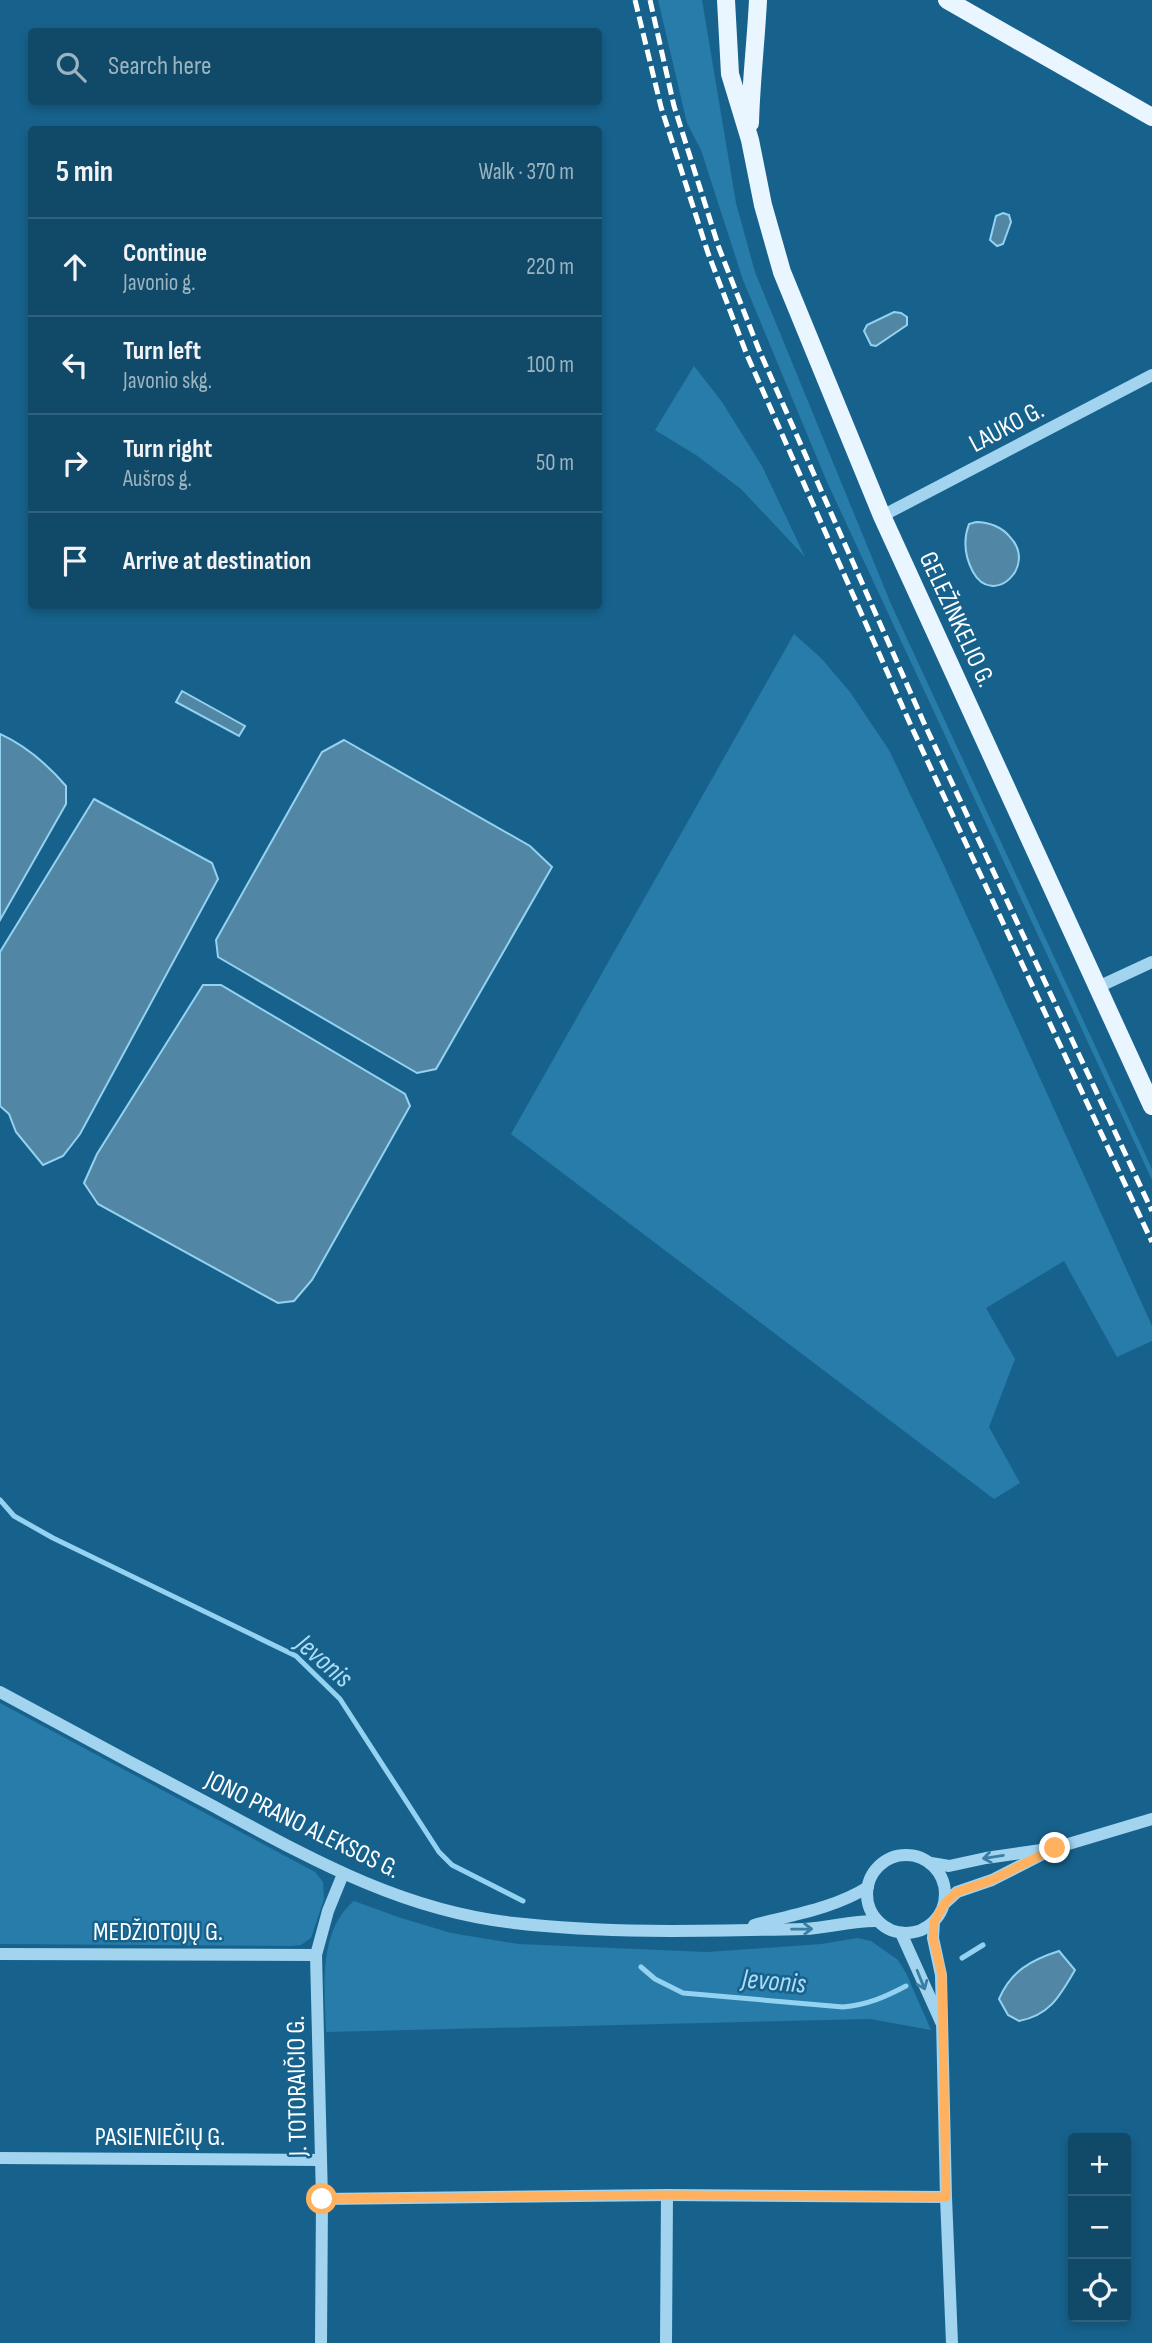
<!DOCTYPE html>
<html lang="en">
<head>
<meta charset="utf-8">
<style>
	body { margin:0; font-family:"Sofia Sans Condensed",sans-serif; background:#1e5471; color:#f1f3f6 }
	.controls { position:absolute; right:21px; bottom:21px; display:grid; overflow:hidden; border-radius:7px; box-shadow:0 4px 10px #0003 }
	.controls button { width:63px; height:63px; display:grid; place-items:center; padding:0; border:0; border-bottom:2px solid #30627d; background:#114a69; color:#f1f3f6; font:35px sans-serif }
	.stop { position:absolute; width:21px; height:21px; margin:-16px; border:5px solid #ffb15f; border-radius:50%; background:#fff }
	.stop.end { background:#ffb15f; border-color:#fff; box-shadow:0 2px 7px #0008 }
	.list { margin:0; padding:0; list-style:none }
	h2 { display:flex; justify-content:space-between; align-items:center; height:91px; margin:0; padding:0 28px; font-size:30px }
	h2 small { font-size:23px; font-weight:400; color:#9cb3c0 }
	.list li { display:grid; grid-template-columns:46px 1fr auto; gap:21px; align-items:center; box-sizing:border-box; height:98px; padding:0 28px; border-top:2px solid #30627d }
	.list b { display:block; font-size:26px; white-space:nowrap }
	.list p { margin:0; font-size:23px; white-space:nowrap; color:#9cb3c0 }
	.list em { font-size:23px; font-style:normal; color:#9cb3c0 }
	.icon { flex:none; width:38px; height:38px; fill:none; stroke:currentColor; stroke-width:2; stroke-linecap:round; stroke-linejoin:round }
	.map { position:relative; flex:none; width:1152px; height:2343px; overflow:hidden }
	.search { position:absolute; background:#114a69; box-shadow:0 4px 10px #0003; left:28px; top:28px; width:574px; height:77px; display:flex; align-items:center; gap:18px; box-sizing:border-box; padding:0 24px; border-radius:7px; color:#9cb3c0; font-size:26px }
	.panel { position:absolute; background:#114a69; box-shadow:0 4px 10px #0003; left:28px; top:126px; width:574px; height:483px; border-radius:7px }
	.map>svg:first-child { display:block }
	.green { fill:#277ca9 }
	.water { fill:#5187a4; stroke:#94d2f1; stroke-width:2 }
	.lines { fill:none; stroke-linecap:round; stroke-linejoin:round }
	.stream { stroke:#94d2f1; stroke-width:5 }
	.minor { stroke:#a2d4ef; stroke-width:12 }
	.major { stroke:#e9f6ff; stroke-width:18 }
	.rail { stroke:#fff; stroke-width:5; stroke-dasharray:12 5; stroke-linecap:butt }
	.oneway { stroke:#3a7ea5 }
	.route { stroke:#ffb15f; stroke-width:9 }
	.labels { text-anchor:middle; stroke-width:5; stroke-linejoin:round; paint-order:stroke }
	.street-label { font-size:26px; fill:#fff; stroke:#17628c }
	.water-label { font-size:28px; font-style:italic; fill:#adddf6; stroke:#17628c }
</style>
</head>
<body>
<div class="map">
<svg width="1152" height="2343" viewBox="0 0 1152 2343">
	<rect width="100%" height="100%" fill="#17628c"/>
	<g class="green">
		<path d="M 658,0 L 702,0 L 736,203 L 755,272 L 891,604 L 1152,1169 L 1152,1180 L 827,482 L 743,280 L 701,150 L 687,123 Z"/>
		<path d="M 694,366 L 722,402 L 762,466 L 805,557 L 741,489 L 696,455 L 655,430 Z"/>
		<path d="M 794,634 L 821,658 L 850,692 L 889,750 L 941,859 L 1152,1326 L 1152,1341 L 1117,1357 L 1064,1261 L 986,1308 L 1015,1359 L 989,1427 L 1020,1483 L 994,1499 L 511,1134 Z"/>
		<path d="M 0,1703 L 315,1872 L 323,1882 L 324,1899 L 311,1938 L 301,1945 L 291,1946 L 0,1944 Z"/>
		<path d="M 354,1901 L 398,1917 L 451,1933 L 518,1944 L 707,1952 L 821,1944 L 857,1938 L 871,1941 L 898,1960 L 906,1973 L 931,2030 L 870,2019 L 326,2032 C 325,1989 317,1932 354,1901 Z"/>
	</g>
	<g class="water">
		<path d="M 1003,213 L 1009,215 L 1011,222 L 1003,244 L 997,246 L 990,240 L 996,216 Z"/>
		<path d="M 894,312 L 901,313 L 907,317 L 907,325 L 876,346 L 871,345 L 864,331 L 867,325 Z"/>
		<path d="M 976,522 C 989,522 1002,527 1010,537 C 1038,566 993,608 973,572 C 965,557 963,540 969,524 Z"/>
		<path d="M 182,691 L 245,726 L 239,736 L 176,702 Z"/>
		<path d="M 0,734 C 26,746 48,765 66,786 L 66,804 L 0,920 Z"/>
		<path d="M 344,740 L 530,846 L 552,867 L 436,1069 L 417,1073 L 218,957 L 216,940 L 322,752 Z"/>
		<path d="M 94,799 L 212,863 L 218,879 L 80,1134 L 63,1156 L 43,1165 L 16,1132 L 9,1114 L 0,1106 L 0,952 Z"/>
		<path d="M 203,985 L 221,985 L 405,1094 L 410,1106 L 312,1280 L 294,1301 L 278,1303 L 98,1204 L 84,1183 L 97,1154 Z"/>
		<path d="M 1059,1951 L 1075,1970 C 1060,1996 1050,2015 1019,2021 L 1008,2015 L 999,1999 C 1011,1971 1031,1960 1059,1951 Z"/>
	</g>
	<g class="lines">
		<g class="stream">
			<path d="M 0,1500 L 14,1516 L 53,1538 L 296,1656 L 340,1699 L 439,1852 L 452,1865 L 523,1901"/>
			<path d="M 962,1958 L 983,1945"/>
			<path d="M 641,1967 L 655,1979 L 683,1993 L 843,2007 C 867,2005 885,1997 906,1986"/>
		</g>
		<g class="minor">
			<path d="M 882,516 L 1152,375"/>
			<path d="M 1098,987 L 1152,962"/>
			<path d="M 0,1692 C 72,1731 143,1769 215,1807 C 311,1859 403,1911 514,1923 C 610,1934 707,1931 804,1929 C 829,1928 853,1920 878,1921"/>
			<circle cx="906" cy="1894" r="39"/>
			<path d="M 931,1863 L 949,1866 L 986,1858 L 1055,1848 L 1152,1819"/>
			<path d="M 945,1903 L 957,1892 L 992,1880 L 1045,1853"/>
			<path d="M 934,1922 L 933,1938 L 941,1975 L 946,2197 L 952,2343"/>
			<path d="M 754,1925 C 792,1915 835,1908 868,1887"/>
			<path d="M 901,1933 L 941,2022"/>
			<path d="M 0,1954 L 316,1955"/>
			<path d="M 0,2158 L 320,2160"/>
			<path d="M 322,2199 L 667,2195 L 946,2197"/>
			<path d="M 321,2343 L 322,2199 L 316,1955 L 328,1911 L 343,1874"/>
			<path d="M 666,2343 L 667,2195"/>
		</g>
		<g class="major">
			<path d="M 726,0 L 730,74 L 750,140 L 763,205 L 782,272 L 882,516 L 1152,1106"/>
			<path d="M 947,0 L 1152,117"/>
			<path d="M 750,123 C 751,82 756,41 758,0"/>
		</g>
		<g class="rail">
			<path d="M 635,0 L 661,107 L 708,253 L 747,355 L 912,728 L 1152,1242"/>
			<path d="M 650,0 L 674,106 L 719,248 L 759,350 L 924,723 L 1152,1211"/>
		</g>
	</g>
	<defs><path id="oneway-shaft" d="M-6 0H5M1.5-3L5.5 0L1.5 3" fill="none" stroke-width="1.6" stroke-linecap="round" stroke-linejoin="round" transform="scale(1.75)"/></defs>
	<g class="oneway">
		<use href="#oneway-shaft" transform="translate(993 1857) rotate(171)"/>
		<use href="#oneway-shaft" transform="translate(802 1929) rotate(-1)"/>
		<use href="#oneway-shaft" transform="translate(921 1980) rotate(68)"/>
	</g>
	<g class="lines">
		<path class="route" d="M 322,2199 L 667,2195 L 946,2197 L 942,1975 L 933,1938 L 934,1922 L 945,1903 L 957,1892 L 992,1880 L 1055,1848"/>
	</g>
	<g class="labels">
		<g class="street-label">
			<text transform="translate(1006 426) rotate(-28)" y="9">LAUKO G.</text>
			<text transform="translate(958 619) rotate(65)" y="9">GELEŽINKELIO G.</text>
			<text transform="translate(303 1824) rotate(26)" y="9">JONO PRANO ALEKSOS G.</text>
			<text x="158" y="1940">MEDŽIOTOJŲ G.</text>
			<text transform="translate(296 2086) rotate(-91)" y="9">J. TOTORAIČIO G.</text>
			<text x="160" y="2145">PASIENIEČIŲ G.</text>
		</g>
		<g class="water-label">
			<text transform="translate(325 1660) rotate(41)" y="10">Jevonis</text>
			<text transform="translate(774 1980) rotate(5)" y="10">Jevonis</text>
		</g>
	</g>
</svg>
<div class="controls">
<button>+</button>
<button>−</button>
<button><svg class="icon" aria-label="locate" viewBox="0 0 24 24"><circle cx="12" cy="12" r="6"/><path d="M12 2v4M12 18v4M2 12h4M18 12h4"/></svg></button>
</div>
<div class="stop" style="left:322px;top:2199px"></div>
<div class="stop end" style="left:1055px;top:1848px"></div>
<div class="search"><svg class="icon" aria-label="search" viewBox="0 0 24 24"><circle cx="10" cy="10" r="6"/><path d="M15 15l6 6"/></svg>Search here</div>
<section class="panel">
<h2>5 min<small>Walk · 370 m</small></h2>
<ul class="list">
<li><svg class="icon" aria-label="ahead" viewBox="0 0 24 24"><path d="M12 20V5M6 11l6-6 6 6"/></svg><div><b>Continue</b><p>Javonio g.</p></div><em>220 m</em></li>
<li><svg class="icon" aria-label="left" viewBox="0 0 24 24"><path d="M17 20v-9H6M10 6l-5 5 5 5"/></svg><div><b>Turn left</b><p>Javonio skg.</p></div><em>100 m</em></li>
<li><svg class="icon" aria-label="right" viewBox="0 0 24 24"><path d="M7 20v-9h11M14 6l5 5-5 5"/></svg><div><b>Turn right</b><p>Aušros g.</p></div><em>50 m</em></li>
<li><svg class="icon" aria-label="arrive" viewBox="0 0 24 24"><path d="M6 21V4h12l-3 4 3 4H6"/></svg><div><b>Arrive at destination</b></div></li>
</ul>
</section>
</div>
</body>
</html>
